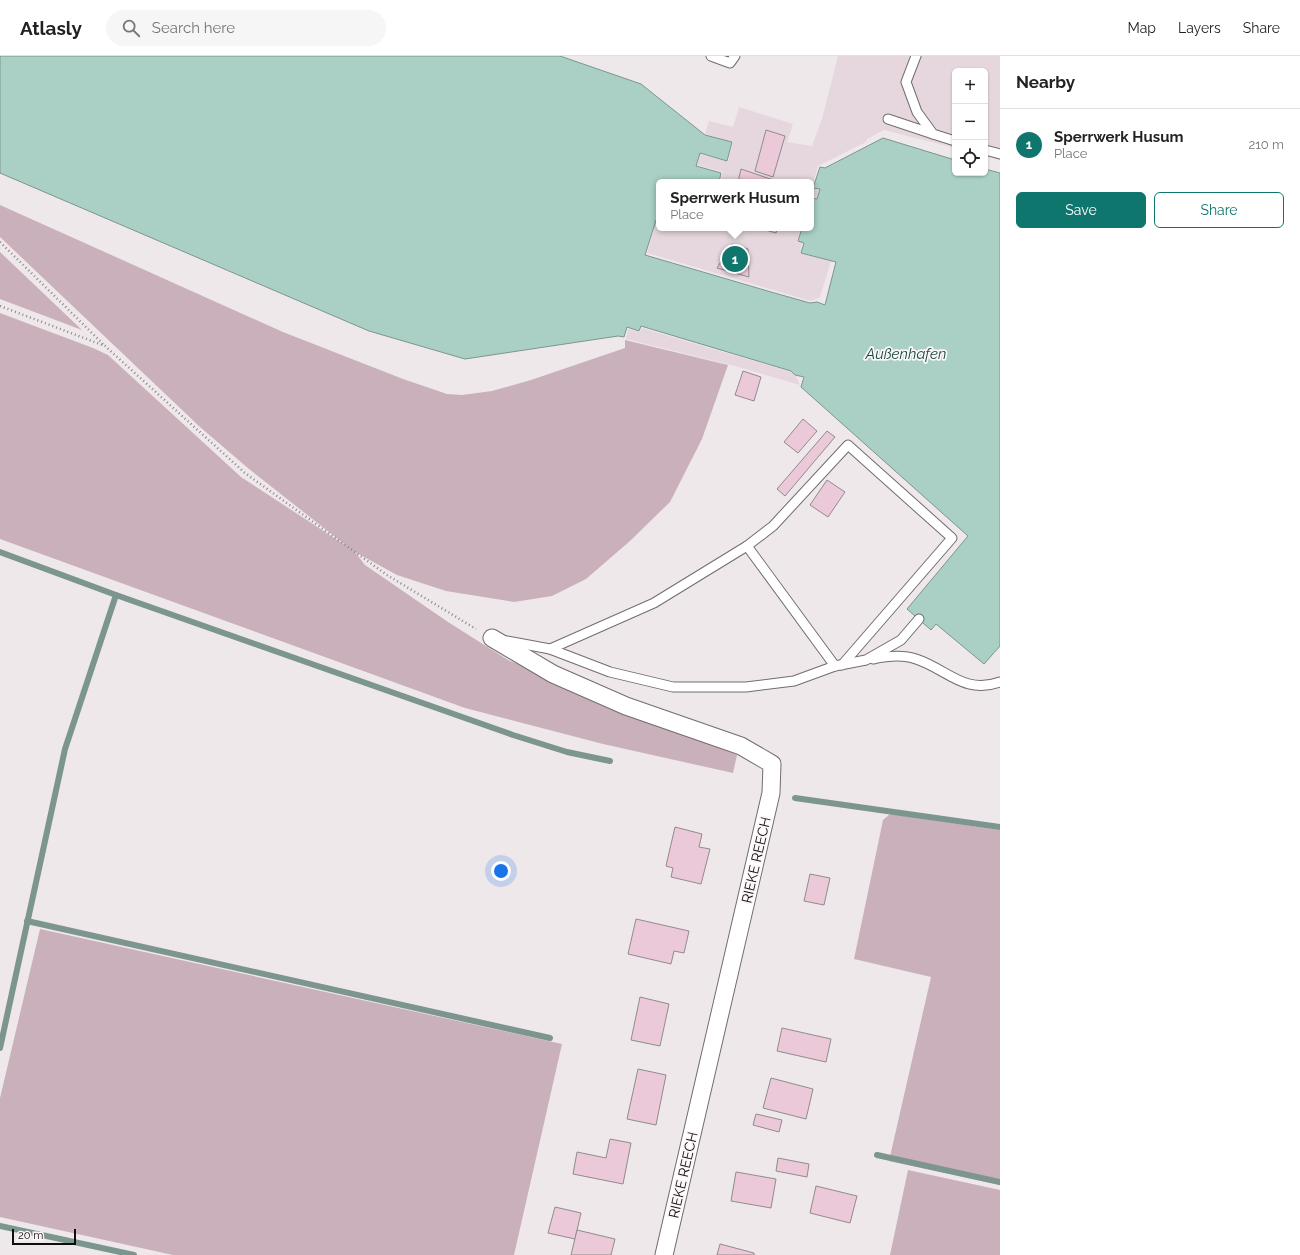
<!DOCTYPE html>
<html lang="en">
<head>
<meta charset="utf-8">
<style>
	body { margin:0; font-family:Raleway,sans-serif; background:#f6f6f6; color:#222 }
	.controls { position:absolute; right:12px; top:12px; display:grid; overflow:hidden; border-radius:6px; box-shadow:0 1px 3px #0004 }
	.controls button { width:36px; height:36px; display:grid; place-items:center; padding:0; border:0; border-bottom:1px solid #e0e0e0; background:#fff; color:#222; font:20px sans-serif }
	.scale { position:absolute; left:12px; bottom:10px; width:64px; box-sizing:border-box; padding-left:4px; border:2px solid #0f0c0d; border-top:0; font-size:11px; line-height:14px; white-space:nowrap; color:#0f0c0d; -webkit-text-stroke:3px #fdf6f9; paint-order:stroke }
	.you { position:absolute; left:501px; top:815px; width:14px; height:14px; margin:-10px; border:3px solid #fff; border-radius:50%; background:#1a73e8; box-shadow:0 0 0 6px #1a73e833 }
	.badge { display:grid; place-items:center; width:26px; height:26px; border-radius:50%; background:#0f766e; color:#fff; font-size:13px; font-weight:700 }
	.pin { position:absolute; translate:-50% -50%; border:2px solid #fff; box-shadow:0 1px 4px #0006 }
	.popup { position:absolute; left:656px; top:123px; width:158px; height:52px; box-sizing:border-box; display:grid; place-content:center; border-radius:6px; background:#fff; filter:drop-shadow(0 1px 3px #0005); font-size:13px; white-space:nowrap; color:#767676 }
	.popup b { font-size:15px; color:#222 }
	.popup::after { content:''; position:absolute; left:50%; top:100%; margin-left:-8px; border:8px solid transparent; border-top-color:#fff }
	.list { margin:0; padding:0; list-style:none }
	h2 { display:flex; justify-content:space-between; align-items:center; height:52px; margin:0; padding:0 16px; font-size:17px }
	h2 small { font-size:13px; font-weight:400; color:#767676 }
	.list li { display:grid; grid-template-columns:26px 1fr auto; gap:12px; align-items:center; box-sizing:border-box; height:72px; padding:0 16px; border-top:1px solid #e0e0e0 }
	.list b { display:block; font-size:15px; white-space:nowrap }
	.list p { margin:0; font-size:13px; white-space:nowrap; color:#767676 }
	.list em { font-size:13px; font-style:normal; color:#767676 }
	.actions { display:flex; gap:8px; padding:12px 16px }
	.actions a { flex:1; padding:9px 0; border:1px solid #0f766e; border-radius:6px; text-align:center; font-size:14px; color:#0f766e }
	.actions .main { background:#0f766e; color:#fff }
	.icon { flex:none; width:22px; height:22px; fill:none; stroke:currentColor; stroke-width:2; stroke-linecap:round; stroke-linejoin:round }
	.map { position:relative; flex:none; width:1000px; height:1199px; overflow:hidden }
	header { display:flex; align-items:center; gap:24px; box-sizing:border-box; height:56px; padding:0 20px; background:#fff; border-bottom:1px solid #e0e0e0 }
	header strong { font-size:19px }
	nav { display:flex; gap:22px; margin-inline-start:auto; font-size:14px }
	.search { width:280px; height:36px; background:#f6f6f6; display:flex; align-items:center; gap:10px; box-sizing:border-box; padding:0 14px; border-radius:22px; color:#767676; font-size:15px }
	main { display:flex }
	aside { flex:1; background:#fff }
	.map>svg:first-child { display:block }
	.built { fill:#e5d7dd }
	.green { fill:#cab0bb }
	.water { fill:#aad0c6; stroke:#7c958e }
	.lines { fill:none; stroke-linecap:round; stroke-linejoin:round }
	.stream { stroke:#7c958e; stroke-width:6 }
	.building { fill:#ebc9d8; stroke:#918b8d }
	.service-casing { stroke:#726c6e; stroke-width:11 }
	.minor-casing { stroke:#726c6e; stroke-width:19 }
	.path { stroke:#8c8688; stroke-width:2.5; stroke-dasharray:1 3; stroke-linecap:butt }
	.service { stroke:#fff; stroke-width:9 }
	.minor { stroke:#fff; stroke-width:17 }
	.labels { text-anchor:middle; stroke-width:3.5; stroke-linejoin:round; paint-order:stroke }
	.street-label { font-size:14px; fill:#0f0c0d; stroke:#fdf6f9 }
	.water-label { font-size:15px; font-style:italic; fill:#174b40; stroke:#fdf6f9 }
</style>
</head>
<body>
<header>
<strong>Atlasly</strong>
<div class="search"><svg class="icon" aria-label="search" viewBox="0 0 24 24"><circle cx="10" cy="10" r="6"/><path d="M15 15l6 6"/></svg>Search here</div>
<nav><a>Map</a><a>Layers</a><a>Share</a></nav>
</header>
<main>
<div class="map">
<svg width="1000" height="1199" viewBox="0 0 1000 1199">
	<rect width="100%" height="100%" fill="#efe8eb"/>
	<g class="built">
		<path d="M 838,0 L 1000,0 L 1000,104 L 985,100 L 985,15 L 955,15 L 955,92 L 884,74 L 867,83 L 866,86 L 818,110 L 812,132 L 819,134 L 817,142 L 811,140 L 811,126 L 720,126 L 723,116 L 697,109 L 700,98 L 728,106 L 733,86 L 705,78 L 709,65 L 733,71 L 739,51 L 793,68 L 787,86 L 812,90 L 822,63 Z"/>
		<path d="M 659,157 L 659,172 L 801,172 L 797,185 L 802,187 L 800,197 L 831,205 L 820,241 L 811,245 L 647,197 Z"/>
		<path d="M 642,272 L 791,316 L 796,320 L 800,329 L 735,310 L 626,283 L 628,273 L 640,276 Z"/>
	</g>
	<g class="green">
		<path d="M 0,149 L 283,276 L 403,323 L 447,338 L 462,339 L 492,335 L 531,324 L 625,292 L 625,284 L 728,309 L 702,383 L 670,446 L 630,485 L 586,523 L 552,540 L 514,546 L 446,535 L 397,519 L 355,496 L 365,509 L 448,566 L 508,604 L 737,699 L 733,717 L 603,688 L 465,652 L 0,483 L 0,257 L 93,292 L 108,299 L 241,421 L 348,491 L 249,413 L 200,371 L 0,181 Z"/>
		<path d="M 0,196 L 82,274 L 0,243 Z"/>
		<path d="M 890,758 L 1000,774 L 1000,1129 L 889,1105 L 931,921 L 854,903 L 883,764 Z"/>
		<path d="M 40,873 L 562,988 L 514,1199 L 173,1199 L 0,1161 L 0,1042 Z"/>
		<path d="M 908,1114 L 1000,1134 L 1000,1199 L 890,1199 Z"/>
	</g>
	<path class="water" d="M 0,0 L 560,0 L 641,28 L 705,79 L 732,86 L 727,105 L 700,97 L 696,110 L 721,117 L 719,126 L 659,126 L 659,155 L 645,199 L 771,236 L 810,247 L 817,246 L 825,249 L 836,206 L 801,197 L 804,187 L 798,185 L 802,172 L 811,172 L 811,142 L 817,143 L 820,133 L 813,132 L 820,111 L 825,112 L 883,82 L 955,104 L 955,117 L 985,117 L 985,113 L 1000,117 L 1000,590 L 984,608 L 936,568 L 931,574 L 907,553 L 968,480 L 801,331 L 804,321 L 795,319 L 791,315 L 641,270 L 639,275 L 627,271 L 624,281 L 618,280 L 465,303 L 369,275 L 0,117 Z"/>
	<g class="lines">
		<g class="stream">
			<path d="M 0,496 L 116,539 L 513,679 L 567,696 L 610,705"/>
			<path d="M 795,742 L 1000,771"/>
			<path d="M 27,865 L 550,982"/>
			<path d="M 0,992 L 65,693 L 116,539"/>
			<path d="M 877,1099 L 1000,1126"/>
			<path d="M 0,1170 L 134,1199"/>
		</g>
	</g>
	<g class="building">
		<path d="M 766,74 L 785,80 L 773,121 L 755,115 Z"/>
		<path d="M 741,113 L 779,126 L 738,126 Z"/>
		<path d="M 758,172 L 778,172 L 776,177 Z"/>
		<path d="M 732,188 L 748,193 L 749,221 L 717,212 Z"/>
		<path d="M 743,315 L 761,321 L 754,345 L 735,339 Z"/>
		<path d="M 803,363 L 817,375 L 798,397 L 784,386 Z"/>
		<path d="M 827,375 L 835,381 L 785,440 L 777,433 Z"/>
		<path d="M 827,424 L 845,436 L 828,461 L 810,449 Z"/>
		<path d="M 675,771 L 702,778 L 699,791 L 710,793 L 701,828 L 671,821 L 673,812 L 666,810 Z"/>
		<path d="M 810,818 L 830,822 L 824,849 L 804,845 Z"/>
		<path d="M 636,863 L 689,875 L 684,897 L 674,895 L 671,908 L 628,898 Z"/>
		<path d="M 640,941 L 669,948 L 660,990 L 631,984 Z"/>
		<path d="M 782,972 L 831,983 L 826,1006 L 777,995 Z"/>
		<path d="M 638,1013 L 666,1019 L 656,1069 L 627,1063 Z"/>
		<path d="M 771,1022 L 813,1033 L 806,1063 L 763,1052 Z"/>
		<path d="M 756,1058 L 782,1064 L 779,1076 L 753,1069 Z"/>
		<path d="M 610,1083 L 631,1087 L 623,1128 L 573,1118 L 577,1096 L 606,1102 Z"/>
		<path d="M 778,1102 L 809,1108 L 807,1121 L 776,1115 Z"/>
		<path d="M 736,1116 L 776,1123 L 771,1152 L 731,1145 Z"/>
		<path d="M 816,1130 L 857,1140 L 850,1167 L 810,1157 Z"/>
		<path d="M 555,1151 L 581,1157 L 575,1183 L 548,1177 Z"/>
		<path d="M 577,1174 L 615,1183 L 611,1199 L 571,1199 Z"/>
		<path d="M 720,1188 L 754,1197 L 754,1199 L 717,1199 Z"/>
	</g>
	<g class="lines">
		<defs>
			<g id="service">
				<path d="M 711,0 L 730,7 L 735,0"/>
				<path d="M 916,0 L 906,26 L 917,56 L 933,78 L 955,85"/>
				<path d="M 888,63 L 933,78"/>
				<path d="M 985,94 L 1000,98"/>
				<path d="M 747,490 L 835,610"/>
				<path d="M 507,585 L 550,593 L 610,616 L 673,631 L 746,631 L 794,625 L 835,610 L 866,604 L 901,584 L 919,563"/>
				<path d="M 550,593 L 654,547 L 747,490 L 773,470 L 848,389 L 952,482 L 842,609"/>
				<path d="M 873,603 C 887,600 902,598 916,603 C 947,613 964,639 1000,626"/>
			</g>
			<path id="minor" d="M 492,582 L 553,618 L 626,650 L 741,690 L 772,708 L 771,737 L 664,1199"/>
		</defs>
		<use href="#service" class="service-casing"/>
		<use href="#minor" class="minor-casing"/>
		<g class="path">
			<path d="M 0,186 L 103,288"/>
			<path d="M 0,250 L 105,290 L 245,417 L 387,519 L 476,573"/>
		</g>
		<use href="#service" class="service"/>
		<use href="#minor" class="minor"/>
	</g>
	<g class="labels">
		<g class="street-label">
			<text transform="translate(756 804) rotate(-77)" y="5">RIEKE REECH</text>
			<text transform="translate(683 1119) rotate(-77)" y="5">RIEKE REECH</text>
		</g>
		<g class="water-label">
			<text x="906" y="303">Außenhafen</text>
		</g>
	</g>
</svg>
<div class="controls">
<button>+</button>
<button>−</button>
<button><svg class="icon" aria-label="locate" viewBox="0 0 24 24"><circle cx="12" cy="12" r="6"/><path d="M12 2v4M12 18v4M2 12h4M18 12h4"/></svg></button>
</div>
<div class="scale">20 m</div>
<div class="you"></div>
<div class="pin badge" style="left:735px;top:203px">1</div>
<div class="popup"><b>Sperrwerk Husum</b>Place</div>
</div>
<aside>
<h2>Nearby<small></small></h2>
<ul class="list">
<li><span class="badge">1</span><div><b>Sperrwerk Husum</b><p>Place</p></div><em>210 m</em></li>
</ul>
<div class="actions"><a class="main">Save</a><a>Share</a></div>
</aside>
</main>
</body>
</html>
